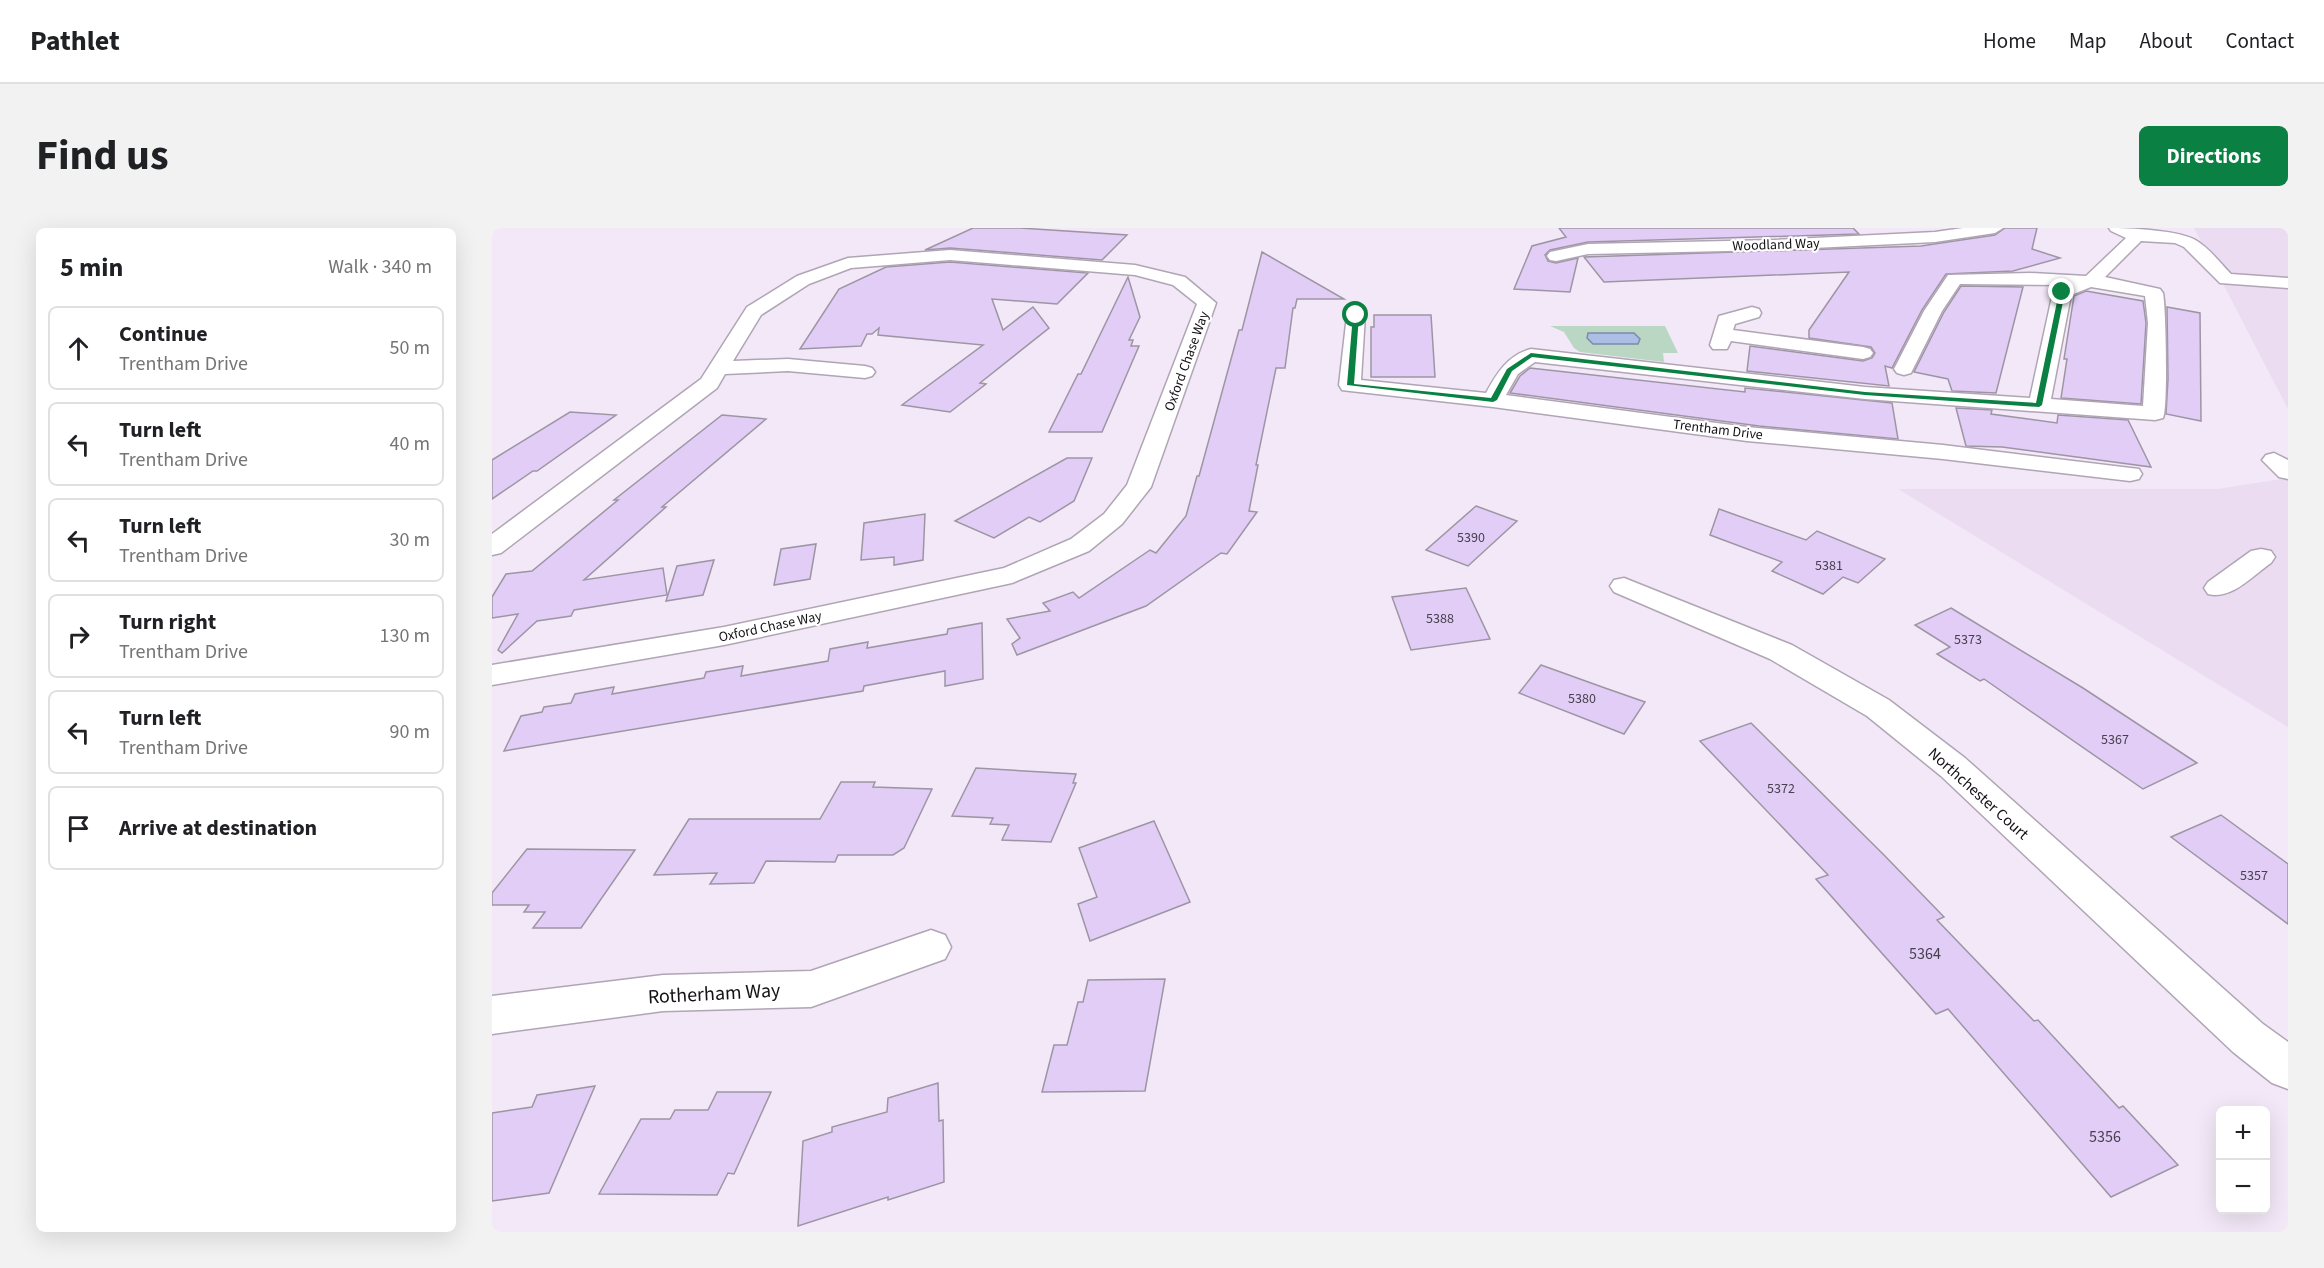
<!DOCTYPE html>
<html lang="en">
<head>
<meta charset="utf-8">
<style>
	body { margin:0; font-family:"Source Sans 3",sans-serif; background:#f2f2f2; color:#202124 }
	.controls { position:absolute; right:18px; bottom:18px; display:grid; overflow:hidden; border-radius:9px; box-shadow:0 6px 24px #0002 }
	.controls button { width:54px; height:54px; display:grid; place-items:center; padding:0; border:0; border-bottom:2px solid #e0e0e0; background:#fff; color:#202124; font:30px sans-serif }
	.stop { position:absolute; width:18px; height:18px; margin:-14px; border:4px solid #0b8043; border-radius:50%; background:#fff }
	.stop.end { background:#0b8043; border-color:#fff; box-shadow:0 2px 6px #0008 }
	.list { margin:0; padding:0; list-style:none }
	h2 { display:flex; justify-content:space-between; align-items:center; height:78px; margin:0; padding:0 24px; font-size:26px }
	h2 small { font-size:20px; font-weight:400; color:#757577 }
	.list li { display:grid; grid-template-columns:39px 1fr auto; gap:18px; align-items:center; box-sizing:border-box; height:84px; margin:0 12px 12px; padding:0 12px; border:2px solid #e0e0e0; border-radius:9px }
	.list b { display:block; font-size:22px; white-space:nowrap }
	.list p { margin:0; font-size:20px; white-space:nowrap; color:#757577 }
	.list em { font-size:20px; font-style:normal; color:#757577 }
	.icon { flex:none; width:33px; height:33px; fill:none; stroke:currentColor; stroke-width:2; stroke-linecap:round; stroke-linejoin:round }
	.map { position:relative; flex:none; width:1796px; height:1004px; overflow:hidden; border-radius:9px }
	header { display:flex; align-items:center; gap:36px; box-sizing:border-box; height:84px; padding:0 30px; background:#fff; border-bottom:2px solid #e0e0e0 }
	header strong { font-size:28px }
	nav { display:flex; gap:33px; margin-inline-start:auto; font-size:21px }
	.intro { display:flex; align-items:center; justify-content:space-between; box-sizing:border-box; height:144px; padding:0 36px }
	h1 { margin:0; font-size:42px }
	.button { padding:15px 27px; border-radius:9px; background:#0b8043; color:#fff; font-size:21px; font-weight:700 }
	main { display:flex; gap:36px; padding:0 36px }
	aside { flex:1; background:#fff; border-radius:9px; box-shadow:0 6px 24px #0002 }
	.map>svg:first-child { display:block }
	.built { fill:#ebdcf2 }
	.green { fill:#bad7c4 }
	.water { fill:#abbfe6; stroke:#7e8ba8; stroke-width:1.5 }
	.building { fill:#e2cdf6; stroke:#9d95a4; stroke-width:1.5 }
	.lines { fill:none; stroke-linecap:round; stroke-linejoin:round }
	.minor-casing { stroke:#b0a5b4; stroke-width:3 }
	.minor { fill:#fff; fill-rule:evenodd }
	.route { fill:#0b8043 }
	.labels { text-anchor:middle; stroke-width:4.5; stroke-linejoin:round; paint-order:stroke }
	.far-street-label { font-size:14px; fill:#151116; stroke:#fff }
	.number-label { font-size:14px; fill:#48404e }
	.street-label { font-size:16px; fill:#151116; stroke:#fff }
	.near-number-label { font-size:16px; fill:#48404e }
	.near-street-label { font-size:20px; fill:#151116; stroke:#fff }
</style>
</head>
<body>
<header>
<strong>Pathlet</strong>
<nav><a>Home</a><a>Map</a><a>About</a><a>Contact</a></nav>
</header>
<div class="intro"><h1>Find us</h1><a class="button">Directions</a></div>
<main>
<aside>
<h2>5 min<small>Walk · 340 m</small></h2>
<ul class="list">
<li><svg class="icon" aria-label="ahead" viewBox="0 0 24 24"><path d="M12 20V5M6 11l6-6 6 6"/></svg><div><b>Continue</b><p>Trentham Drive</p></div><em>50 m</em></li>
<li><svg class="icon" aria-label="left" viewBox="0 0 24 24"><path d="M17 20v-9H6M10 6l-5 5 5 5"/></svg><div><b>Turn left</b><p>Trentham Drive</p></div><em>40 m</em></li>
<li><svg class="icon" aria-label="left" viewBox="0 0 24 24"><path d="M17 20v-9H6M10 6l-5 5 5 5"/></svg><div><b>Turn left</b><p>Trentham Drive</p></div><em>30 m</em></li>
<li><svg class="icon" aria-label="right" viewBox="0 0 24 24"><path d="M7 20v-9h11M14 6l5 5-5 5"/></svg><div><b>Turn right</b><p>Trentham Drive</p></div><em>130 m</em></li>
<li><svg class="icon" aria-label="left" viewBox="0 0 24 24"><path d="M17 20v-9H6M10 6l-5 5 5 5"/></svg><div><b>Turn left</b><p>Trentham Drive</p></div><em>90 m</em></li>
<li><svg class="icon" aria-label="arrive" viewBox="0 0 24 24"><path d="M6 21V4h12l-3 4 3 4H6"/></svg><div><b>Arrive at destination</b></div></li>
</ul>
</aside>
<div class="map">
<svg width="1796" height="1004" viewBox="0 0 1796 1004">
	<rect width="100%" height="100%" fill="#f2e8f7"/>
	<g class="built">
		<path d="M 1702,0 L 1796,0 L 1796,181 Z"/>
		<path d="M 1796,250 L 1796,499 L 1406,261 L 1725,261 Z"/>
	</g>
	<path class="green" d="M 1058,98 L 1173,98 L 1186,125 L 1171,125 L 1172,134 L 1088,124 L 1082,120 L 1072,104 Z"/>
	<path class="water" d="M 1096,105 L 1142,105 L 1148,111 L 1146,116 L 1101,116 L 1095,110 Z"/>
	<g class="building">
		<path d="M 481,0 L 528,0 L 635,7 L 610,32 L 458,20 L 433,22 Z"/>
		<path d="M 1067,0 L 1361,0 L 1367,6 L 1096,14 L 1058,22 L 1053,27 L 1056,33 L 1064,35 L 1086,30 L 1078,64 L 1022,61 L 1040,18 L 1074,9 Z"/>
		<path d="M 1513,0 L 1545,0 L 1540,21 L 1568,30 L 1521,43 L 1454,46 L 1430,82 L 1400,140 L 1393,138 L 1397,158 L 1255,143 L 1258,118 L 1371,133 L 1380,130 L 1383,125 L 1379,119 L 1317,110 L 1317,102 L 1357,44 L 1112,54 L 1092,29 L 1429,18 L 1503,7 Z"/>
		<path d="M 770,24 L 852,71 L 805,71 L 803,80 L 801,80 L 793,140 L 784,140 L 764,237 L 766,237 L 757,283 L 765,284 L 735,326 L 729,325 L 654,378 L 525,427 L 520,416 L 528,410 L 515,391 L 558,383 L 551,375 L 581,364 L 587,370 L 658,322 L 664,325 L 694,288 L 705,248 L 707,248 L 747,102 L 750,102 Z"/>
		<path d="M 458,34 L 596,45 L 565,76 L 500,71 L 511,102 L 541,79 L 557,100 L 488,155 L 494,156 L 458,184 L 410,177 L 491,117 L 386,107 L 387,100 L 380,106 L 375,106 L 369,118 L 308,121 L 347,61 L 394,39 Z"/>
		<path d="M 636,49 L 648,89 L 637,112 L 641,112 L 639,118 L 647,118 L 610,204 L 557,204 L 586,146 L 589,146 Z"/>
		<path d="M 1469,58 L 1531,59 L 1504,165 L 1460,163 L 1456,151 L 1422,144 L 1452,84 Z"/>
		<path d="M 1594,63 L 1651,73 L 1654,95 L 1649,176 L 1569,170 L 1575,131 L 1572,131 L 1582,68 Z"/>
		<path d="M 1675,79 L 1708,85 L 1709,193 L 1674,186 L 1676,151 Z"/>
		<path d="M 882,87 L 939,87 L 943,149 L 879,149 L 879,99 L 882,99 Z"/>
		<path d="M 1038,140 L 1253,164 L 1253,160 L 1400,175 L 1406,211 L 1267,198 L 1018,165 L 1028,148 Z"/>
		<path d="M 1464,180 L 1500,182 L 1499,186 L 1565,195 L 1566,187 L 1636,192 L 1659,239 L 1510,219 L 1474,218 Z"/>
		<path d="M 78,184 L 124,187 L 45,243 L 41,243 L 0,271 L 0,232 Z"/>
		<path d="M 230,187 L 274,191 L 170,279 L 174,279 L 92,352 L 171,340 L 175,367 L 82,382 L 79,388 L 45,393 L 10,425 L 6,422 L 26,386 L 0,390 L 0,369 L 14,346 L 40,343 L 126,272 L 122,272 Z"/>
		<path d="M 575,230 L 600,230 L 582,273 L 548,294 L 537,289 L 502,310 L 463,293 Z"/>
		<path d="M 984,278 L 1025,293 L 976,338 L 934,322 Z"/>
		<path d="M 1227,281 L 1314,312 L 1325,303 L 1393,331 L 1366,355 L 1351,349 L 1331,366 L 1280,343 L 1290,334 L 1218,307 Z"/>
		<path d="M 433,286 L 431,332 L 402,337 L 402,329 L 369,332 L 372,295 Z"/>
		<path d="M 324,316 L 318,351 L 282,357 L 289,321 Z"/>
		<path d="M 222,332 L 211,367 L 174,373 L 185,338 Z"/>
		<path d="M 974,360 L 998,411 L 919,422 L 900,369 Z"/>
		<path d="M 1459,380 L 1591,460 L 1705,535 L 1651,561 L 1492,451 L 1488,453 L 1445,426 L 1458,419 L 1423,397 Z"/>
		<path d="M 490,395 L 491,451 L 453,458 L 453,443 L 372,458 L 371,463 L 12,523 L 29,488 L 50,484 L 52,479 L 79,475 L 83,466 L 122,459 L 120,466 L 212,450 L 214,444 L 251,438 L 249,448 L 336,433 L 338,421 L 376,414 L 375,420 L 455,406 L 456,401 Z"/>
		<path d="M 1049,437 L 1113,460 L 1153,474 L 1132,506 L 1027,465 Z"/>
		<path d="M 1259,495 L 1392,627 L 1452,689 L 1445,692 L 1542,793 L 1546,792 L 1627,880 L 1631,878 L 1686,937 L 1619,969 L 1456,781 L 1444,786 L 1324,651 L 1336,647 L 1208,513 Z"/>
		<path d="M 484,540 L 584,546 L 581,555 L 584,555 L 559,614 L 510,612 L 517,597 L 498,596 L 501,590 L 460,588 Z"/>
		<path d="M 349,554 L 383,554 L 381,559 L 440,561 L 412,620 L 401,627 L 346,627 L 343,634 L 274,633 L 262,655 L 218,656 L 225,645 L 162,647 L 197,591 L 328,591 Z"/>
		<path d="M 1729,587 L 1796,636 L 1796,696 L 1679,609 Z"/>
		<path d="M 662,593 L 698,674 L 598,713 L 586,676 L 605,669 L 587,620 Z"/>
		<path d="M 35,621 L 143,622 L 89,700 L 41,700 L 53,684 L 32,684 L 37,677 L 0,677 L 0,665 Z"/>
		<path d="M 673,751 L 653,863 L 550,864 L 562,817 L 575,817 L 586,774 L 591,774 L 596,752 Z"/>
		<path d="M 446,855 L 447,893 L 451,892 L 452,954 L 396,972 L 396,969 L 306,998 L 311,913 L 340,904 L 340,899 L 395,884 L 396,870 Z"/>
		<path d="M 103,858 L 57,965 L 0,973 L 0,885 L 40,879 L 45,867 Z"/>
		<path d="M 225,864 L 279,864 L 242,946 L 236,945 L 225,967 L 107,966 L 149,891 L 178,891 L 183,882 L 216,882 Z"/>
	</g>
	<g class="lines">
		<defs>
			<g id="minor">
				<path d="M 1471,0 L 1511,0 L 1503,5 L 1443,14 L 1282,22 L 1096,26 L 1064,33 L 1058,32 L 1055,28 L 1058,24 L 1096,16 L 1282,12 L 1443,4 Z"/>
				<path d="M 1617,0 C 1637,0 1689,2 1705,13 C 1718,21 1728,35 1739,46 L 1796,50 L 1796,60 L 1728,55 L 1692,19 L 1683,15 L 1649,13 L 1613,49 L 1668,61 L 1671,65 C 1674,80 1676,182 1671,190 L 1663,192 L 1373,171 L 1043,134 L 1026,146 L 1014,167 L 1255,199 L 1451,217 L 1647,241 L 1650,246 L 1647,251 L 1638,253 L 1451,231 L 1255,213 L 1001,179 L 858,163 L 850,162 L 847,157 L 855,87 L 857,83 L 871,83 L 873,87 L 869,152 L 994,165 C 1005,145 1016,127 1039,121 L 1373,159 L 1538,170 L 1561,64 L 1564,60 L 1572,57 L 1468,56 L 1450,83 L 1419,145 L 1412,147 L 1405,145 L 1402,141 L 1432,83 L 1456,47 L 1538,45 L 1594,48 L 1634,10 L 1619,3 ZM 1599,59 L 1653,68 L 1656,95 L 1651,178 L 1559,171 L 1579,67 Z"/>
				<path d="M 458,22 L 643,37 L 693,49 L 724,75 L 659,259 L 630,296 L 597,323 L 520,355 L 232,417 L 0,457 L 0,437 L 232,399 L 512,340 L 579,311 L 612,286 L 635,257 L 705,76 L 681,57 L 643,47 L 458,32 L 359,40 L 317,56 L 269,87 L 241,133 L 296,131 L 373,138 L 380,140 L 383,144 L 380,148 L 373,150 L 296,143 L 233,146 L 225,160 L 9,325 L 0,327 L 0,306 L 209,151 L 255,79 L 305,48 L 356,30 Z"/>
				<path d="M 1260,79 L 1267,81 L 1269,85 L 1267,89 L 1243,96 L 1241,102 L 1371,119 L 1378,121 L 1381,125 L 1378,129 L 1371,131 L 1239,113 L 1235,121 L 1221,121 L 1218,117 L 1227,88 Z"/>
				<path d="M 1782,225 L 1796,232 L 1796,251 L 1787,249 L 1770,232 L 1774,227 Z"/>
				<path d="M 1769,321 L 1779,323 L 1783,329 L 1779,335 C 1760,348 1740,372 1716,366 L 1712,360 L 1716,354 L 1759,323 Z"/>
				<path d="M 1132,350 L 1300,417 L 1397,472 L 1473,530 L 1771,796 L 1796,814 L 1796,861 L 1780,855 L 1741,824 L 1449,548 L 1375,488 L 1278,431 L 1122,364 L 1118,358 L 1122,352 Z"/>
				<path d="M 439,702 L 453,707 L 459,719 L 453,731 L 319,779 L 171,783 L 0,806 L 0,768 L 171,747 L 319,743 Z"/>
			</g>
		</defs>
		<use href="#minor" class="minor-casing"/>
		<use href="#minor" class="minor"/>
	</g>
	<path class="route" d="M 1570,62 L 1573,64 L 1550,177 L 1547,179 L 1373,167 L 1040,129 L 1020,143 L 1005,172 L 1001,174 L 855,157 L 861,87 L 864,85 L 867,87 L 862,156 L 999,170 L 1015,141 L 1039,125 L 1373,164 L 1544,175 L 1567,64 Z"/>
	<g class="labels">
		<g class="far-street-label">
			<text transform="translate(1284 16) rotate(-2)" y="5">Woodland Way</text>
			<text transform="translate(694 133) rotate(-70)" y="5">Oxford Chase Way</text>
			<text transform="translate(1226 201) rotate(7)" y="5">Trentham Drive</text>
			<text transform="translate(278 398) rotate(-12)" y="5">Oxford Chase Way</text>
		</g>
		<g class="number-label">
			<text x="979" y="314">5390</text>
			<text x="1337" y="342">5381</text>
			<text x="948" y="395">5388</text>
			<text x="1476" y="416">5373</text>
			<text x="1090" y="475">5380</text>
			<text x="1623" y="516">5367</text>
			<text x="1289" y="565">5372</text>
			<text x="1762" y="652">5357</text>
		</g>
		<g class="street-label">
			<text transform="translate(1487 565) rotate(42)" y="6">Northchester Court</text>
		</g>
		<g class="near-number-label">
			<text x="1433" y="731">5364</text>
			<text x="1613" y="914">5356</text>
		</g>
		<g class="near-street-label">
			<text transform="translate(222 765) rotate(-3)" y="7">Rotherham Way</text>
		</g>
	</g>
</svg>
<div class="controls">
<button>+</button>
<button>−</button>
</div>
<div class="stop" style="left:864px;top:87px"></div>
<div class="stop end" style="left:1570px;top:64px"></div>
</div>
</main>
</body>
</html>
